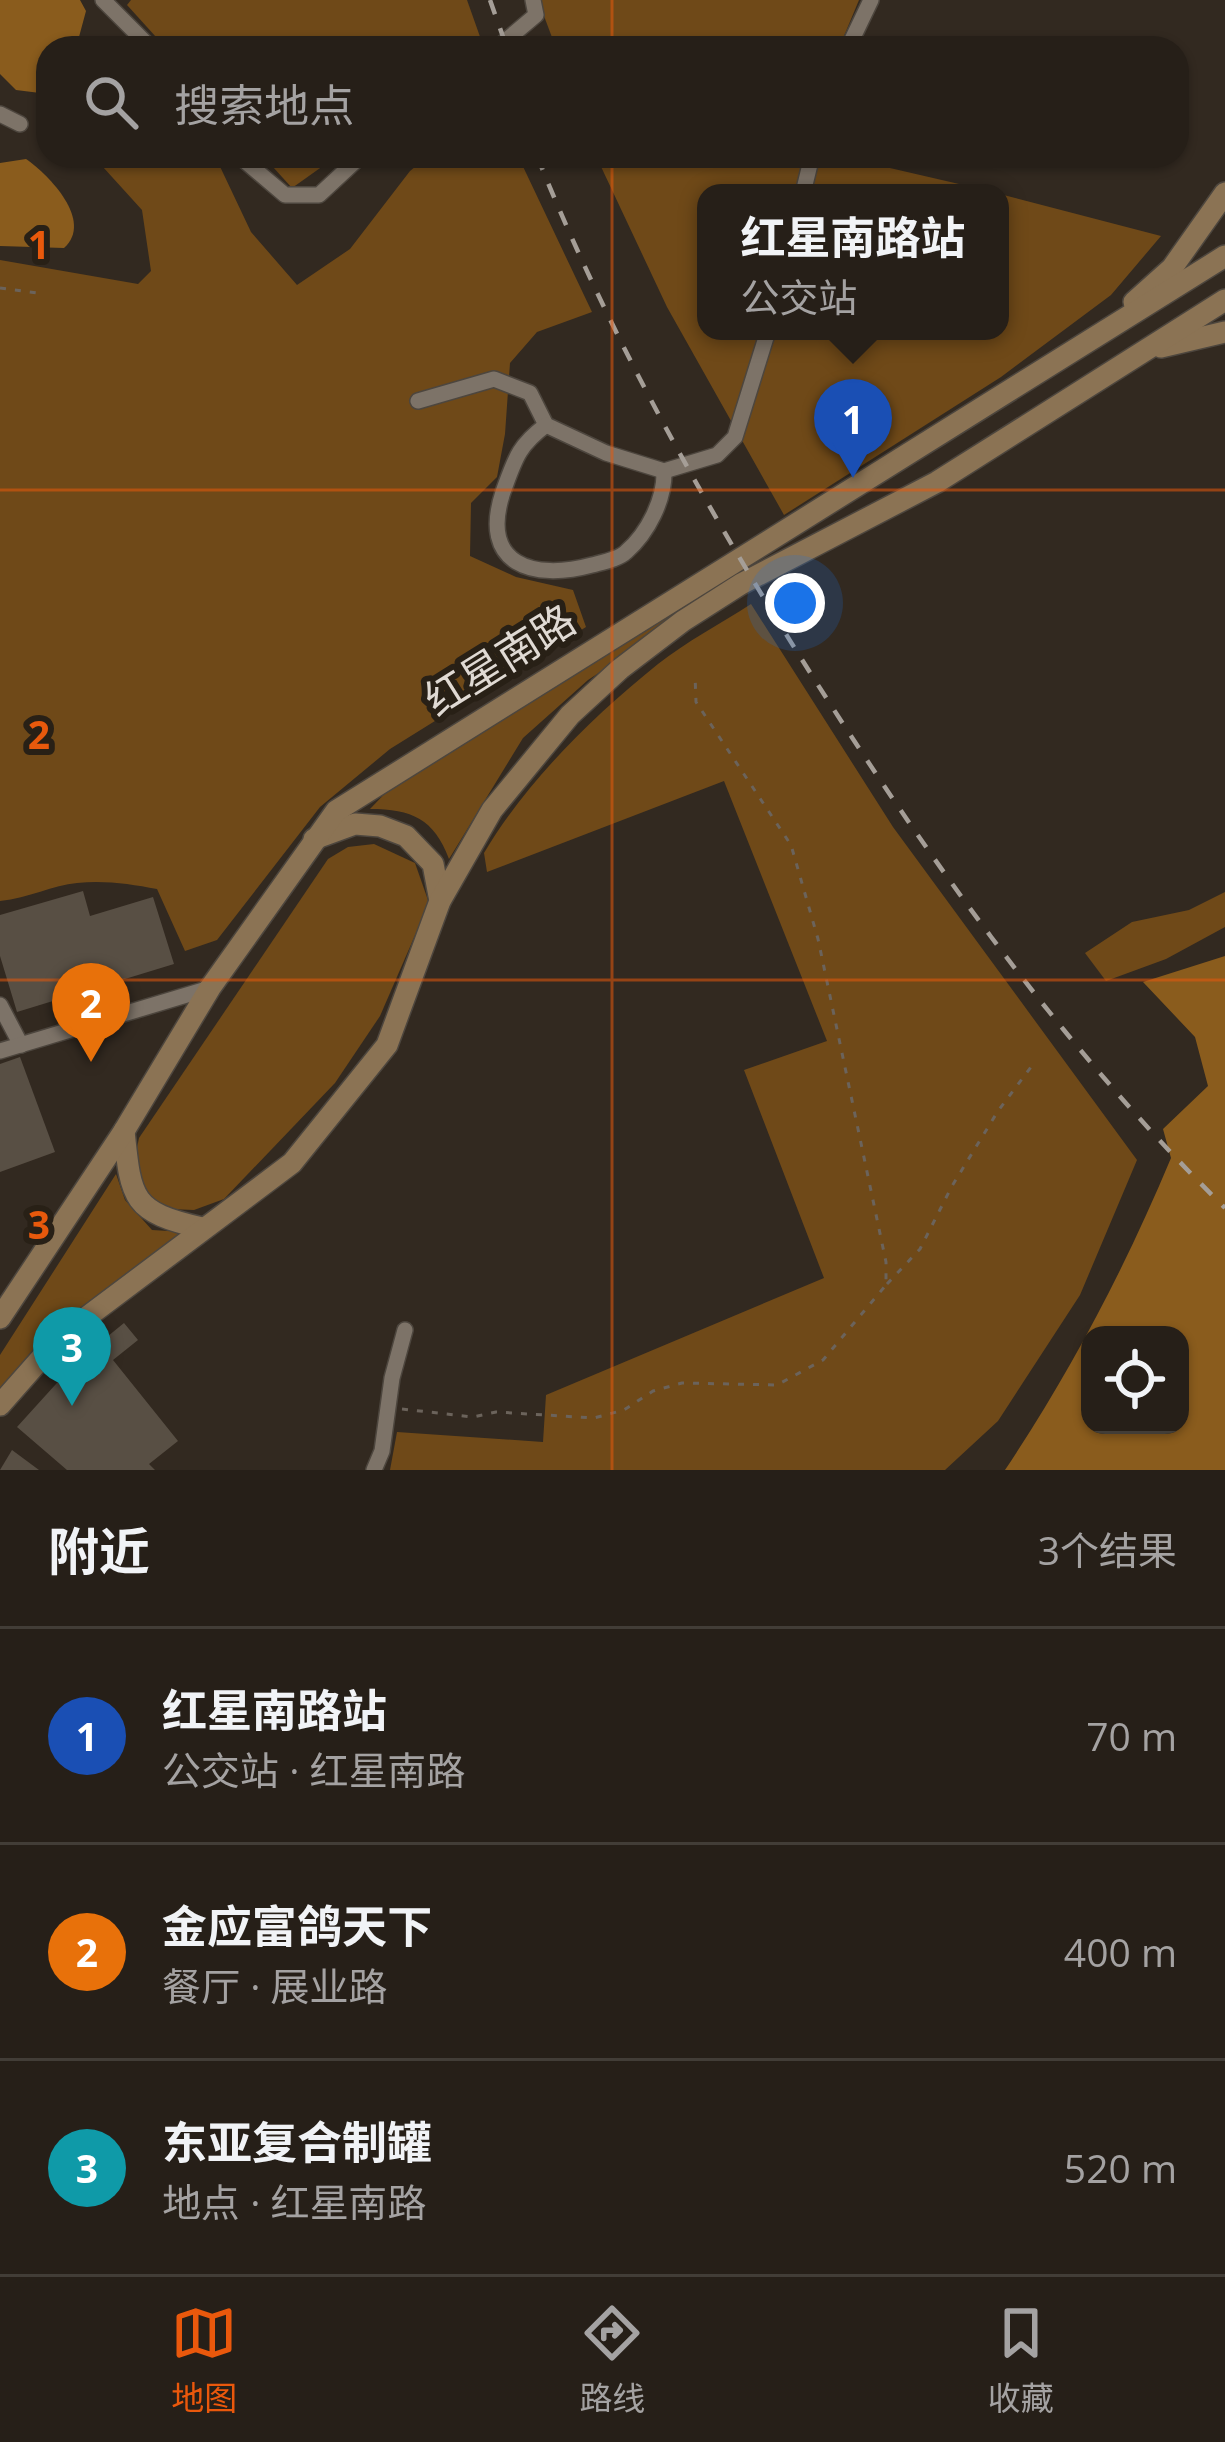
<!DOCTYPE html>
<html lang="zh">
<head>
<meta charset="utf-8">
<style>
	body { margin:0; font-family:"Open Sans","Noto Sans SC",sans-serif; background:#322c25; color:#f1f3f6 }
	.controls { position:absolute; right:36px; bottom:36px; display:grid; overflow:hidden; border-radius:24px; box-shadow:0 3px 9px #0004 }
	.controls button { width:108px; height:108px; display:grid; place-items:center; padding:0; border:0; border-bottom:3px solid #423d37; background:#261f18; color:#f1f3f6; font:60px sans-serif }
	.you { position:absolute; left:795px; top:603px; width:42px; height:42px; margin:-30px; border:9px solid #fff; border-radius:50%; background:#1a73e8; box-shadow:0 0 0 18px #1a73e833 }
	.badge { display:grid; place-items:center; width:78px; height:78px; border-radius:50%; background:#ea580c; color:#fff; font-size:39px; font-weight:700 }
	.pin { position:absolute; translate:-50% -99px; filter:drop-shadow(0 3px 6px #0008) }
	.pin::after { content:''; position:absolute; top:63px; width:42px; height:36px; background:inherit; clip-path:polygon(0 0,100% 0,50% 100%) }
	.popup { position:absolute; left:697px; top:184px; width:312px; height:156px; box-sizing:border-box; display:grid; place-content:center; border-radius:24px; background:#261f18; filter:drop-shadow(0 3px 9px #0005); font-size:39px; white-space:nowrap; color:#a4a2a2 }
	.popup b { font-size:45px; color:#f1f3f6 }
	.popup::after { content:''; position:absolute; left:50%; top:100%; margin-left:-24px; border:24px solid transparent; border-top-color:#261f18 }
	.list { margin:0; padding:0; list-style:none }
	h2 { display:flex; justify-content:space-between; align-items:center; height:156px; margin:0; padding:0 48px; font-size:51px }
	h2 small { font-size:39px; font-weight:400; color:#a4a2a2 }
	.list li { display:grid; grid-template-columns:78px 1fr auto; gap:36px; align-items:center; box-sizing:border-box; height:216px; padding:0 48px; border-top:3px solid #423d37 }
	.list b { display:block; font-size:45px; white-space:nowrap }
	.list p { margin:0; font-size:39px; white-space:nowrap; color:#a4a2a2 }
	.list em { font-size:39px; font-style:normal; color:#a4a2a2 }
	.icon { flex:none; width:66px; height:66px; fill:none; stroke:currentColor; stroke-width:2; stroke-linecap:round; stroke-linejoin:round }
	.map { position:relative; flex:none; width:1225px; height:1470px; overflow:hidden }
	.search { position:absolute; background:#261f18; box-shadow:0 3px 9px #0004; left:36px; right:36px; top:36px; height:132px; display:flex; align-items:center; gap:30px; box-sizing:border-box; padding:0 42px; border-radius:36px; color:#a4a2a2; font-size:45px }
	.sheet { height:804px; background:#261f18 }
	nav { display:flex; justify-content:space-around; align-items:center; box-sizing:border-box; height:168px; border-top:3px solid #423d37; background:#261f18; font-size:33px; color:#a4a2a2 }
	nav a { display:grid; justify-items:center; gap:6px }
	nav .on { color:#ea580c }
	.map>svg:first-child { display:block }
	.green { fill:#6f4918 }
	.water { fill:#8a5c1d; fill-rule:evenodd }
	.building { fill:#584f44 }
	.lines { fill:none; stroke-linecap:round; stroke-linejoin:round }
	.street-casing { stroke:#4d463e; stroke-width:18 }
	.secondary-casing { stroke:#4d463e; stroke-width:24 }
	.path { stroke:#6b635b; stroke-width:3; stroke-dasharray:6 9; stroke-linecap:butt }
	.street { stroke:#7d7368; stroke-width:15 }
	.secondary { stroke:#8b7354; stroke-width:21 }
	.rail { stroke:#a59e97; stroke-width:4.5; stroke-dasharray:15 15; stroke-linecap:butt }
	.grid { fill:none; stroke:#e8590c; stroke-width:3; stroke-opacity:0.55 }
	.labels { text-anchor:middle; stroke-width:12; stroke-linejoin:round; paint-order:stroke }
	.street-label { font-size:42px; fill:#e0dad4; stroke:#282016 }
	.grid-label { font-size:39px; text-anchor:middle; font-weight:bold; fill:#e8590c; stroke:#282016; stroke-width:12; stroke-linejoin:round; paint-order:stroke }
</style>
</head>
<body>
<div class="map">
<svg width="1225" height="1470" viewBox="0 0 1225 1470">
	<rect width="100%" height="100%" fill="#322920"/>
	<g class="green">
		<path d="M 131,0 L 467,0 L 484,48 L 166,48 L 127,5 Z"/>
		<path d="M 538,0 L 859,0 L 839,48 L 556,48 Z"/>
		<path d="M 93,156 L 215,156 L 251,232 L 297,285 L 350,249 L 410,171 L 428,156 L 518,156 L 592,312 L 537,332 L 510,363 L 505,434 L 497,477 L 471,503 L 470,556 L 516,577 L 573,590 L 586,627 L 390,749 L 320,807 L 217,940 L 185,951 L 157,889 C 131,884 104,880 77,883 C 53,885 29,898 0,901 L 0,260 L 138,284 L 151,271 L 142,210 Z"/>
		<path d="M 263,156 L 337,156 L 292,188 Z"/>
		<path d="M 596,156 L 838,156 L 998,193 L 706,193 L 706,331 L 1000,331 L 1000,194 L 1161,236 L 1111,295 L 1001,377 L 784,515 L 667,307 Z"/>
		<path d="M 738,571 L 742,578 L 588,680 L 523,738 L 449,859 C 434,819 412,809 370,809 L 393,785 Z"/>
		<path d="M 751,604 L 893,827 L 1137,1160 L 1080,1295 L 998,1421 L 945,1470 L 390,1470 L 397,1432 L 543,1442 L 546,1395 L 824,1278 L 744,1070 L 827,1041 L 724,781 L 487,872 L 484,853 C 527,781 592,717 658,664 C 686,642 720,624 751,604 Z"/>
		<path d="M 374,844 L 415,863 L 429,903 L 380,1016 L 335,1083 L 224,1199 L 194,1210 L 170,1209 L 152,1199 L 141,1179 L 135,1157 L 139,1138 L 328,859 L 348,847 Z"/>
		<path d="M 1225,892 L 1225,927 L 1166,959 L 1106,981 L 1085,953 L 1132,922 L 1189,910 Z"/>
		<path d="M 116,1174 L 125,1200 L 152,1230 L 185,1232 L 62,1325 L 0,1388 L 0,1355 Z"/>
	</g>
	<g class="water">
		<path d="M 0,0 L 80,0 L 86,11 L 76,48 L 48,48 L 48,83 L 40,93 L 16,90 L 0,74 Z"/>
		<path d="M 26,159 C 49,175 94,221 64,248 L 0,246 L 0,163 Z"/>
		<path d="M 1225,956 L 1225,1470 L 1005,1470 C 1071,1371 1125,1268 1171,1158 L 1163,1129 L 1208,1086 L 1195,1037 L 1143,982 ZM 1180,1335 L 1180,1425 L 1090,1425 L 1090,1335 Z"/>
	</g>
	<g class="building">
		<path d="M 83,891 L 90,916 L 153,897 L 174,964 L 17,1012 L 0,956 L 0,915 Z"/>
		<path d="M 20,1057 L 55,1152 L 0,1172 L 0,1064 Z"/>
		<path d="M 124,1323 L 138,1340 L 113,1360 L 178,1441 L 149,1464 L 155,1470 L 67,1470 L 17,1427 L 75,1363 Z"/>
		<path d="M 12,1450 L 39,1470 L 0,1470 Z"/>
	</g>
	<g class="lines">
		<defs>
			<g id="street">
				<path d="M 103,0 L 151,48"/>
				<path d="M 497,48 L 536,15 L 533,0"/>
				<path d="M 848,48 L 871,0"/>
				<path d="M 0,114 L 20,124"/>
				<path d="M 239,156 L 285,195 L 319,195 L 361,156"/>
				<path d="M 803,193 L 812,156"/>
				<path d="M 418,401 L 494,379 L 530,393 L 546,425 L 606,453 L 664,471 L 717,455 L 735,437 L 768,331"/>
				<path d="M 546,425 C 518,446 515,459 503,492 C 479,565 533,581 592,565 C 603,562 619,559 626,552 C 648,533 665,499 664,471"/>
				<path d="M 0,1005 L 21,1045"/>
				<path d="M 0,1051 L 210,988"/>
				<path d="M 374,1470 L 382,1451 L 392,1378 L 405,1330"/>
			</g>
			<g id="secondary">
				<path d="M 1134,302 L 1172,268 L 1225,193"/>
				<path d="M 1161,347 L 1225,332"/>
				<path d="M 314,839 L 355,824 L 380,826 L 406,836 L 433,864 L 440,901"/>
				<path d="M 124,1131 C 131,1200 132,1212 202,1228"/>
				<path d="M 0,1318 L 124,1131 L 210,988 L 336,811 L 1225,256"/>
				<path d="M 0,1405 L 59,1338 L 292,1163 L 387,1045 L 440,901 L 492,810 L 570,715 L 620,669 L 683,621 L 741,584 L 937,482 L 1225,300"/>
			</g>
		</defs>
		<use href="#street" class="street-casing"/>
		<use href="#secondary" class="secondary-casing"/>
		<g class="path">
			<path d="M 0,288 L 38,293"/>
			<path d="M 887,1284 L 920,1249 L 952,1186 L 998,1111 L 1034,1063"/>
			<path d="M 402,1409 L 473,1417 L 496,1412 L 594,1418 L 624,1410 L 653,1391 L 682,1383 L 777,1385 L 823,1360 L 886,1285 L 886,1262 L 818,939 L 791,845 L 696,702 L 695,674"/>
		</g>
		<use href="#street" class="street"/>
		<use href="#secondary" class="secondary"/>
		<g class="rail">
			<path d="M 490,0 L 507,48"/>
			<path d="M 537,156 C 612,342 711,517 818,685 C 937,871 1067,1052 1225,1208"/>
		</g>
	</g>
	<path class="grid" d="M 612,0 L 612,48M 612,156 L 612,1470M 0,490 L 1225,490M 0,980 L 1225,980"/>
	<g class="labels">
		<g class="street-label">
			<text transform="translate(500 660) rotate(-32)" y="15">红星南路</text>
		</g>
	</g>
	<g class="grid-label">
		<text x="39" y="259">1</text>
		<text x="39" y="749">2</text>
		<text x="39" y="1239">3</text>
	</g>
</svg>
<div class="controls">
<button><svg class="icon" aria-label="locate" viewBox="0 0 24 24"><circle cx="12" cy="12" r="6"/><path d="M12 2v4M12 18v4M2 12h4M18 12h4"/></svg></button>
</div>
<div class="you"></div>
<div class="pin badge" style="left:853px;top:478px;background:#1a4fb4">1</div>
<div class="popup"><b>红星南路站</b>公交站</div>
<div class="pin badge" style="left:91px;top:1062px;background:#e8710a">2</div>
<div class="pin badge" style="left:72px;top:1406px;background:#0f9aa8">3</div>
<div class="search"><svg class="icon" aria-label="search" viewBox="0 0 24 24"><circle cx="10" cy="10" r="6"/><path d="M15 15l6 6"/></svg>搜索地点</div>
</div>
<section class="sheet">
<h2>附近<small>3个结果</small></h2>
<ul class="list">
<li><span class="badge" style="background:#1a4fb4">1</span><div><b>红星南路站</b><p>公交站 · 红星南路</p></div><em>70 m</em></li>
<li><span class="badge" style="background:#e8710a">2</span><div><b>金应富鸽天下</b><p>餐厅 · 展业路</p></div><em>400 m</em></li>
<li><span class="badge" style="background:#0f9aa8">3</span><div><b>东亚复合制罐</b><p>地点 · 红星南路</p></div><em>520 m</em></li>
</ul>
</section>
<nav>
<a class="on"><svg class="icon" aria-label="map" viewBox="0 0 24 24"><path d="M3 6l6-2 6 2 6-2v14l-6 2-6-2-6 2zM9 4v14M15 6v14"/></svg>地图</a>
<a><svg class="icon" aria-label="directions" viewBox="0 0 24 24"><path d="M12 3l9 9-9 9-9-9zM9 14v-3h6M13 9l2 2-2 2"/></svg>路线</a>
<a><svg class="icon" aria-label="saved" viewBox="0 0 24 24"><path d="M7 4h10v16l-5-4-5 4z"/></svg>收藏</a>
</nav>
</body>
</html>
